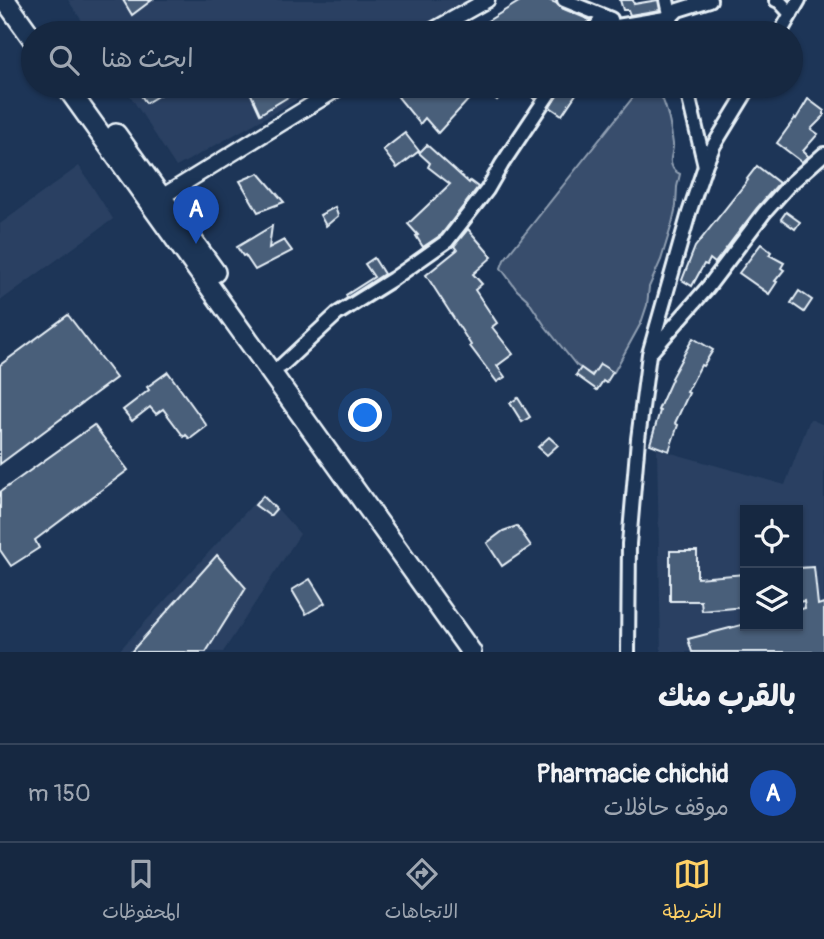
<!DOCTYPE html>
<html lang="ar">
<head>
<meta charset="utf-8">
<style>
	body { margin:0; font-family:Pangolin,"Playpen Sans Arabic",sans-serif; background:#1f3048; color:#f1f3f6; direction:rtl }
	.controls { position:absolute; right:21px; bottom:21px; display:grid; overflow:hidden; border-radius:0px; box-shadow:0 2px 5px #0004 }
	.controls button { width:63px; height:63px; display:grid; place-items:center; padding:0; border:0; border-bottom:2px solid #35445a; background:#162841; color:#f1f3f6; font:35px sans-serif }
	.you { position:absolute; left:366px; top:416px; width:24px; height:24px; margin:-18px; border:5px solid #fff; border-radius:50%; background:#1a73e8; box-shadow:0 0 0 10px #1a73e833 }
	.badge { display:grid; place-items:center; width:46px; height:46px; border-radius:50%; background:#ffd166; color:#fff; font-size:23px; font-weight:700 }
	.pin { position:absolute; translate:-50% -58px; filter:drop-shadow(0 2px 4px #0008) }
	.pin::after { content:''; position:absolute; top:37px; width:24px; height:21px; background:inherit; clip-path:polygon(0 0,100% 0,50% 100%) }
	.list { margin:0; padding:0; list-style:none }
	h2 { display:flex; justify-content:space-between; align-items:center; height:91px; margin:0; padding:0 28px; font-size:30px }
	h2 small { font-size:23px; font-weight:400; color:#9ea6b1 }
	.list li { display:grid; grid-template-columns:46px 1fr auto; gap:21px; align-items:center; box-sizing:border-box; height:98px; padding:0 28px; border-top:2px solid #35445a }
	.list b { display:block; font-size:26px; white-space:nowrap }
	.list p { margin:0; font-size:23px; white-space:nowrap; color:#9ea6b1 }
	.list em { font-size:23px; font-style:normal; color:#9ea6b1 }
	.icon { flex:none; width:38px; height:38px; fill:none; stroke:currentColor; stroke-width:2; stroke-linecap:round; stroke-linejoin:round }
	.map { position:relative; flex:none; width:824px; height:652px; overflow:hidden; direction:ltr }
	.search { position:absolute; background:#162841; box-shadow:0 2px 5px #0004; left:21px; right:21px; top:21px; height:77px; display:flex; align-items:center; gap:18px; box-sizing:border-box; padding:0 24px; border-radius:38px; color:#9ea6b1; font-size:26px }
	.sheet { height:189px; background:#162841 }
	nav { display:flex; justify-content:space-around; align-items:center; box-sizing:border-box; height:98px; border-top:2px solid #35445a; background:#162841; font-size:19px; color:#9ea6b1 }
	nav a { display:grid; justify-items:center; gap:4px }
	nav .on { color:#ffd166 }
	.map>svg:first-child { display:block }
	.built { fill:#2a4162; fill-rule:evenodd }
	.green { fill:#374d6c; stroke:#909fb2; stroke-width:2 }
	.building { fill:#495e7a; stroke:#e8f1f8; stroke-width:2 }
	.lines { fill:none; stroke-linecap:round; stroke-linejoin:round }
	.minor-casing { stroke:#e8f1f8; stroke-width:18 }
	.tertiary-casing { stroke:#e8f1f8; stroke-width:19 }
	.trunk-casing { stroke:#e8f1f8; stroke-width:24 }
	.minor { stroke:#1d3557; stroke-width:12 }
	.tertiary { stroke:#1d3557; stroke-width:14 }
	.trunk { stroke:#1d3557; stroke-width:19 }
</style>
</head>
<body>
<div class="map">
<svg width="824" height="652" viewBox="0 0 824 652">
	<rect width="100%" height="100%" fill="#1d3557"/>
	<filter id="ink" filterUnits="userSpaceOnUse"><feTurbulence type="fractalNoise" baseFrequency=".0143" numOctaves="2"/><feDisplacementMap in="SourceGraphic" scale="14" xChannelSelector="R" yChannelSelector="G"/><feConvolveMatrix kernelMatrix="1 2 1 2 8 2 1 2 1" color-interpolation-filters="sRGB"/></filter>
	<g filter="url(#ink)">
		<g class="built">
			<path d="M 68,0 L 476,0 L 416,33 L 90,33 Z"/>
			<path d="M 124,86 L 322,86 L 176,167 Z"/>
			<path d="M 79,166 L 113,219 L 0,301 L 0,224 Z"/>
			<path d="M 810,419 L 824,425 L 824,652 L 661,652 L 657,449 L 785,485 ZM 745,510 L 798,510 L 798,626 L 745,626 Z"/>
			<path d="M 263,493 L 300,534 L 223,652 L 118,652 Z"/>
		</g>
		<path class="green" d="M 642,86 L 654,86 C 666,97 671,128 673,144 C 674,152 668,159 672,166 C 673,170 676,172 680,174 L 677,187 L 676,206 L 672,224 L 661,260 L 649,287 L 647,305 L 641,323 L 614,372 L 590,374 L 576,365 L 545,326 L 527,299 L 517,290 L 501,268 L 504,260 Z"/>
		<g class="building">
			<path d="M 123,0 L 152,0 L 132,15 Z"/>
			<path d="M 522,0 L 549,0 L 556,3 L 561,8 L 590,20 L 584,28 L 582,33 L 468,33 Z"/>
			<path d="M 620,0 L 633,0 L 634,4 L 658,0 L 660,10 L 630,15 L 628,10 L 623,10 Z"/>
			<path d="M 135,86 L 174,86 L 146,103 Z"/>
			<path d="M 263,86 L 306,86 L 260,114 L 250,92 Z"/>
			<path d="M 411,86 L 481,86 L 438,133 L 425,118 L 420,124 L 398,97 Z"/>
			<path d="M 481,86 L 510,86 L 497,100 Z"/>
			<path d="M 517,86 L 544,86 L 535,99 Z"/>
			<path d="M 563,86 L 576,94 L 562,115 L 550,107 Z"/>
			<path d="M 808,99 L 824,111 L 824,116 L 811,129 L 818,134 L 803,151 L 808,156 L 802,162 L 777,143 L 795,118 L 796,119 Z"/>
			<path d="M 405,133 L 419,151 L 397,168 L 383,150 Z"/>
			<path d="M 427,145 L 469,183 L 470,181 L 478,187 L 441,235 L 423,247 L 416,236 L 418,235 L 408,224 L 450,184 L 428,167 L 430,163 L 419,153 Z"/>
			<path d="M 757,166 L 779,183 L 757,208 L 715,263 L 710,259 L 707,265 L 704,264 L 692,286 L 682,280 L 695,247 L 748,180 L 747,179 Z"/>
			<path d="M 259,173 L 284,202 L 258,212 L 240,181 Z"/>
			<path d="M 335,207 L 338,216 L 326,226 L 320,215 Z"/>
			<path d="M 786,212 L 800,222 L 795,229 L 781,219 Z"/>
			<path d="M 272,226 L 269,248 L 284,240 L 292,251 L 255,270 L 245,255 L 243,256 L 237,247 Z"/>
			<path d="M 468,229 L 492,257 L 473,274 L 482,284 L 475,290 L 497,323 L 492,327 L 513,354 L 497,366 L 505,377 L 497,382 L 470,346 L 471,345 L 426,275 L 457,250 L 454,246 Z"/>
			<path d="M 761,244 L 771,252 L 769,255 L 784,263 L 781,268 L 784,270 L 775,281 L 777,282 L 769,294 L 739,273 Z"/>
			<path d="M 374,258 L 384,274 L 347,298 L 346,295 L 374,277 L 365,264 Z"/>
			<path d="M 799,291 L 812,300 L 804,312 L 791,303 Z"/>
			<path d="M 68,315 L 116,378 L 0,464 L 0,365 Z"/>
			<path d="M 693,338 L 713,350 L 703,366 L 701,365 L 687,392 L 689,393 L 675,423 L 678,425 L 669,451 L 650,444 L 660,411 L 658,410 L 672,379 L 671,378 Z"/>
			<path d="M 600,364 L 613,372 L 606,383 L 603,381 L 597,390 L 576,375 L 581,368 L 592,376 Z"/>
			<path d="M 168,372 L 207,426 L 190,439 L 186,435 L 184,437 L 163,409 L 156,414 L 150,407 L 132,421 L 123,410 L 149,390 L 147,387 Z"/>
			<path d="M 518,398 L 530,417 L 522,422 L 510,403 Z"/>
			<path d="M 94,425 L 128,470 L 35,540 L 39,548 L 11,566 L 0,550 L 0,492 Z"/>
			<path d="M 549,437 L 558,445 L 547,455 L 538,447 Z"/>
			<path d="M 263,496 L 276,509 L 270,516 L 255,505 Z"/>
			<path d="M 517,526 L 531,546 L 502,566 L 487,543 L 503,531 Z"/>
			<path d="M 670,551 L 697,551 L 697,578 L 745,574 L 745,607 L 702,611 L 701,601 L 670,601 Z"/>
			<path d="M 217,555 L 246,588 L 206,652 L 131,652 Z"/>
			<path d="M 814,567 L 818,605 L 824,603 L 824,652 L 692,652 L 688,639 L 745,624 L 745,626 L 798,626 L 798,610 L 805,608 L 804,601 L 798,602 L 798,568 Z"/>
			<path d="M 310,579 L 325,603 L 306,614 L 292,590 Z"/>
		</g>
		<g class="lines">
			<defs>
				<g id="minor">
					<path d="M 564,0 L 611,19 L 612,25 L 617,26 L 671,17 L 678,10 L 710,0"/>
					<path d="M 667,0 L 674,33"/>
					<path d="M 776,0 L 779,1 L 791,14"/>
					<path d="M 591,33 L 603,17"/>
					<path d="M 780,33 L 799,0"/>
					<path d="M 686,86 L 705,166"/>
					<path d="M 652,351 L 708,287 L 764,213 L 789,185 L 824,154"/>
					<path d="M 281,366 L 337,314 L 393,279 L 447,241 L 487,190 L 502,164 L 554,86"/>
					<path d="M 628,652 L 629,544 L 638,439 L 649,354 L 689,213 L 705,166 L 714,145 L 750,86"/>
				</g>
				<g id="tertiary">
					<path d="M 428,33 L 487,0"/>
					<path d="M 155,201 L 342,86"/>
				</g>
				<g id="trunk">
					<path d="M 5,0 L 33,39"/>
					<path d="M 66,86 L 471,652"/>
					<path d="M 116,134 L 215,272"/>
				</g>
			</defs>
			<use href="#minor" class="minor-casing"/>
			<use href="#tertiary" class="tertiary-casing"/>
			<use href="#trunk" class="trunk-casing"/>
			<use href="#minor" class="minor"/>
			<use href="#tertiary" class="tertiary"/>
			<use href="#trunk" class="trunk"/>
		</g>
	</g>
</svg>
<div class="controls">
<button><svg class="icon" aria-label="locate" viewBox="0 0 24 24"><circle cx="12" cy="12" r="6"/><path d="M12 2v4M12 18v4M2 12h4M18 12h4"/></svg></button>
<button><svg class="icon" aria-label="layers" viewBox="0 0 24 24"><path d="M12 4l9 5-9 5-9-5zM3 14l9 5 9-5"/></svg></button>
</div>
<div class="you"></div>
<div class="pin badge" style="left:196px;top:244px;background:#1a4fb4">A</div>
<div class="search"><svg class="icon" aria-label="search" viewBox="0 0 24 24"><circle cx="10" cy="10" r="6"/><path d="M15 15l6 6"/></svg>ابحث هنا</div>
</div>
<section class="sheet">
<h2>بالقرب منك<small></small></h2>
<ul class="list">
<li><span class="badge" style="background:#1a4fb4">A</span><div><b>Pharmacie chichid</b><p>موقف حافلات</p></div><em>150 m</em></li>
</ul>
</section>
<nav>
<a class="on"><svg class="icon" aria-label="map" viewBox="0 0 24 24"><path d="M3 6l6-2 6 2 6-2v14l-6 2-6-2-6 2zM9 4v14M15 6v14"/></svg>الخريطة</a>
<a><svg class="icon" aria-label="directions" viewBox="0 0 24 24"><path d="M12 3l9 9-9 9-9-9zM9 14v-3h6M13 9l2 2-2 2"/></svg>الاتجاهات</a>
<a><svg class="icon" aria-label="saved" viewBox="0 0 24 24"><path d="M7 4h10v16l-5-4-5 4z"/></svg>المحفوظات</a>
</nav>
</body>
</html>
